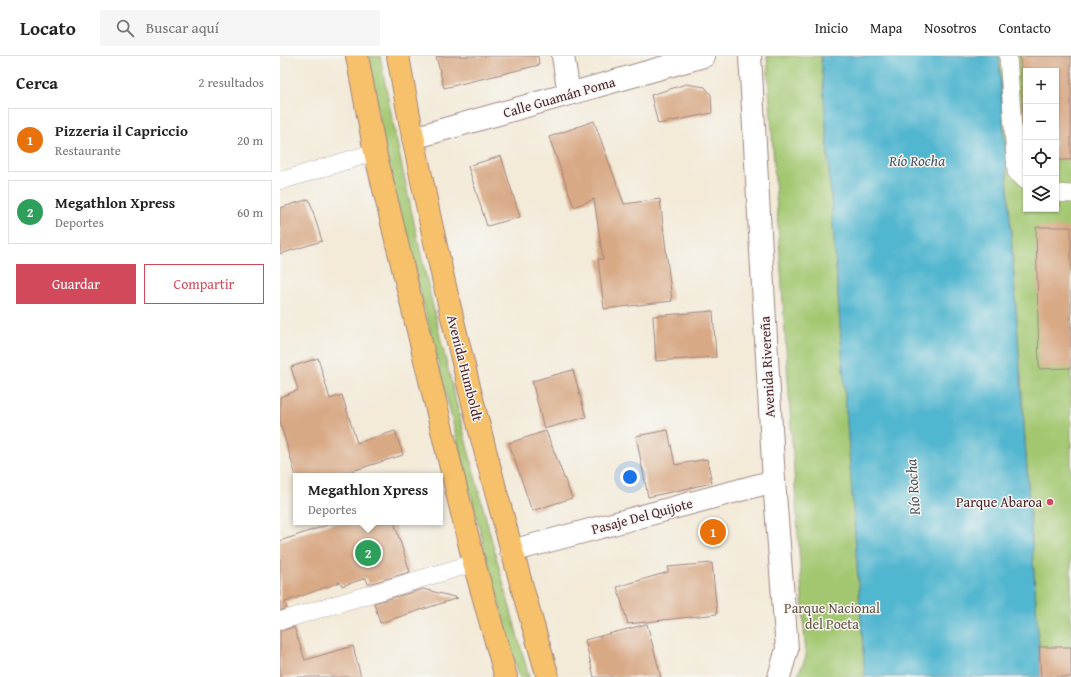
<!DOCTYPE html>
<html lang="es">
<head>
<meta charset="utf-8">
<style>
	body { margin:0; font-family:"Gentium Book Plus",serif; background:#f6f6f6; color:#222 }
	.controls { position:absolute; right:12px; top:12px; display:grid; overflow:hidden; border-radius:0px; box-shadow:0 1px 3px #0004 }
	.controls button { width:36px; height:36px; display:grid; place-items:center; padding:0; border:0; border-bottom:1px solid #e0e0e0; background:#fff; color:#222; font:20px sans-serif }
	.you { position:absolute; left:350px; top:421px; width:14px; height:14px; margin:-10px; border:3px solid #fff; border-radius:50%; background:#1a73e8; box-shadow:0 0 0 6px #1a73e833 }
	.badge { display:grid; place-items:center; width:26px; height:26px; border-radius:50%; background:#d1495b; color:#fff; font-size:13px; font-weight:700 }
	.pin { position:absolute; translate:-50% -50%; border:2px solid #fff; box-shadow:0 1px 4px #0006 }
	.popup { position:absolute; left:13px; top:417px; width:150px; height:52px; box-sizing:border-box; display:grid; place-content:center; border-radius:0px; background:#fff; filter:drop-shadow(0 1px 3px #0005); font-size:13px; white-space:nowrap; color:#767676 }
	.popup b { font-size:15px; color:#222 }
	.popup::after { content:''; position:absolute; left:50%; top:100%; margin-left:-8px; border:8px solid transparent; border-top-color:#fff }
	.list { margin:0; padding:0; list-style:none }
	h2 { display:flex; justify-content:space-between; align-items:center; height:52px; margin:0; padding:0 16px; font-size:17px }
	h2 small { font-size:13px; font-weight:400; color:#767676 }
	.list li { display:grid; grid-template-columns:26px 1fr auto; gap:12px; align-items:center; box-sizing:border-box; height:64px; margin:0 8px 8px; padding:0 8px; border:1px solid #e0e0e0; border-radius:0px }
	.list b { display:block; font-size:15px; white-space:nowrap }
	.list p { margin:0; font-size:13px; white-space:nowrap; color:#767676 }
	.list em { font-size:13px; font-style:normal; color:#767676 }
	.actions { display:flex; gap:8px; padding:12px 16px }
	.actions a { flex:1; padding:9px 0; border:1px solid #d1495b; border-radius:0px; text-align:center; font-size:14px; color:#d1495b }
	.actions .main { background:#d1495b; color:#fff }
	.icon { flex:none; width:22px; height:22px; fill:none; stroke:currentColor; stroke-width:2; stroke-linecap:round; stroke-linejoin:round }
	.map { position:relative; flex:none; width:791px; height:621px; overflow:hidden }
	header { display:flex; align-items:center; gap:24px; box-sizing:border-box; height:56px; padding:0 20px; background:#fff; border-bottom:1px solid #e0e0e0 }
	header strong { font-size:19px }
	nav { display:flex; gap:22px; margin-inline-start:auto; font-size:14px }
	.search { width:280px; height:36px; background:#f6f6f6; display:flex; align-items:center; gap:10px; box-sizing:border-box; padding:0 14px; border-radius:0px; color:#767676; font-size:15px }
	main { display:flex }
	aside { flex:1; background:#fff }
	.map>svg:first-child { display:block }
	.green { fill:#a3c771; stroke:#76734e; fill-rule:evenodd }
	.water { fill:#51b6cf; stroke:#4e6a7d }
	.building { fill:#d8a985 }
	.lines { fill:none; stroke-linecap:round; stroke-linejoin:round }
	.lane-casing { stroke:#9e8482; stroke-width:18 }
	.street-casing { stroke:#9e8482; stroke-width:24 }
	.primary-casing { stroke:#9e8482; stroke-width:24 }
	.lane { stroke:#fff; stroke-width:17 }
	.street { stroke:#fff; stroke-width:22 }
	.primary { stroke:#f6c16b; stroke-width:22 }
	.poi-dot { fill:#d1495b; stroke:#f6f6f2; stroke-width:1.5 }
	.labels { text-anchor:middle; stroke-width:3; stroke-linejoin:round; paint-order:stroke }
	.street-label { font-size:14px; fill:#4a1f2b; stroke:#f6f6f2 }
	.poi-label { font-size:14px; fill:#4a1f2b; stroke:#f6f6f2; text-anchor:end }
	.park-label { font-size:14px; fill:#655140; stroke:#f6f6f2 }
	.water-label { font-size:15px; font-style:italic; fill:#4c5464; stroke:#f6f6f2 }
</style>
</head>
<body>
<header>
<strong>Locato</strong>
<div class="search"><svg class="icon" aria-label="search" viewBox="0 0 24 24"><circle cx="10" cy="10" r="6"/><path d="M15 15l6 6"/></svg>Buscar aquí</div>
<nav><a>Inicio</a><a>Mapa</a><a>Nosotros</a><a>Contacto</a></nav>
</header>
<main>
<aside>
<h2>Cerca<small>2 resultados</small></h2>
<ul class="list">
<li><span class="badge" style="background:#e8710a">1</span><div><b>Pizzeria il Capriccio</b><p>Restaurante</p></div><em>20 m</em></li>
<li><span class="badge" style="background:#2e9e5b">2</span><div><b>Megathlon Xpress</b><p>Deportes</p></div><em>60 m</em></li>
</ul>
<div class="actions"><a class="main">Guardar</a><a>Compartir</a></div>
</aside>
<div class="map">
<svg width="791" height="621" viewBox="0 0 791 621">
	<rect width="100%" height="100%" fill="#f6f6f2"/>
	<filter id="ink" filterUnits="userSpaceOnUse"><feTurbulence type="fractalNoise" baseFrequency=".025" numOctaves="2"/><feDisplacementMap in="SourceGraphic" scale="8" xChannelSelector="R" yChannelSelector="G"/><feConvolveMatrix kernelMatrix="1 2 1 2 8 2 1 2 1" color-interpolation-filters="sRGB"/></filter>
	<filter id="wash" filterUnits="userSpaceOnUse"><feTurbulence type="fractalNoise" baseFrequency=".012" numOctaves="4" result="noise"/><feDisplacementMap in="SourceGraphic" scale="16" xChannelSelector="R" yChannelSelector="G"/><feGaussianBlur stdDeviation="0.9" result="paint"/><feColorMatrix in="noise" values="0 0 0 0 0 0 0 0 0 0 0 0 0 0 0 0 0 1.4 0 .05"/><feComposite in="paint" operator="in"/></filter>
	<g filter="url(#wash)">
		<rect width="100%" height="100%" fill="#f3ead8"/>
		<g class="green">
			<path d="M 88,0 L 100,0 C 139,209 192,416 249,621 L 239,621 L 207,503 L 107,104 Z"/>
			<path d="M 487,0 L 541,0 L 585,621 L 517,621 L 526,601 Z"/>
			<path d="M 719,0 L 791,0 L 791,621 L 761,621 ZM 746,15 L 776,15 L 776,153 L 746,153 Z"/>
		</g>
		<path class="water" d="M 541,0 L 719,0 L 761,621 L 585,621 Z"/>
		<g id="blocks">
			<g class="building">
				<path d="M 156,0 L 258,0 L 259,9 L 164,32 Z"/>
				<path d="M 740,0 L 791,0 L 791,104 L 776,104 L 776,15 L 746,15 L 745,105 Z"/>
				<path d="M 406,28 L 425,31 L 431,39 L 432,57 L 378,68 L 371,39 Z"/>
				<path d="M 314,65 L 344,148 L 380,143 L 392,245 L 324,253 L 318,203 L 323,203 L 314,143 L 294,151 L 269,81 Z"/>
				<path d="M 221,100 L 240,161 L 207,170 L 188,110 Z"/>
				<path d="M 29,143 L 42,185 L 0,198 L 0,152 Z"/>
				<path d="M 756,171 L 791,171 L 791,312 L 759,313 Z"/>
				<path d="M 433,255 L 436,301 L 376,305 L 373,260 Z"/>
				<path d="M 38,302 L 50,343 L 62,339 L 77,387 L 115,375 L 123,399 L 56,420 L 16,420 L 0,366 L 0,341 L 18,334 L 11,311 Z"/>
				<path d="M 293,314 L 306,361 L 264,373 L 252,325 Z"/>
				<path d="M 388,374 L 395,409 L 427,403 L 432,427 L 368,441 L 356,380 Z"/>
				<path d="M 266,375 L 292,442 L 252,455 L 229,387 Z"/>
				<path d="M 56,466 L 114,466 L 130,516 L 88,528 L 86,522 L 62,530 L 60,526 L 5,546 L 7,552 L 0,555 L 0,485 Z"/>
				<path d="M 432,507 L 437,558 L 348,568 L 337,531 L 388,516 L 388,511 Z"/>
				<path d="M 143,533 L 178,542 L 100,567 L 94,547 Z"/>
				<path d="M 367,568 L 381,621 L 314,621 L 305,584 Z"/>
				<path d="M 14,571 L 25,604 L 73,590 L 81,621 L 0,621 L 0,575 Z"/>
				<path d="M 759,591 L 791,591 L 791,621 L 761,621 Z"/>
			</g>
		</g>
	</g>
	<g filter="url(#ink)">
		<use href="#blocks" fill-opacity="0" stroke="#9e8482" stroke-width="1"/>
		<g class="lines">
			<defs>
				<g id="lane">
					<path d="M 728,0 L 736,116 L 746,125"/>
					<path d="M 0,125 L 95,96"/>
					<path d="M 776,137 L 791,138"/>
					<path d="M 0,565 L 194,507"/>
				</g>
				<g id="street">
					<path d="M 283,0 L 289,38"/>
					<path d="M 470,0 L 494,425 L 507,593 L 499,621"/>
					<path d="M 133,82 L 424,0"/>
					<path d="M 231,495 L 494,425"/>
				</g>
				<g id="primary">
					<path d="M 77,0 L 95,96 L 194,507 L 226,621"/>
					<path d="M 118,0 C 155,210 208,417 268,621"/>
				</g>
			</defs>
			<use href="#lane" class="lane-casing"/>
			<use href="#street" class="street-casing"/>
			<use href="#primary" class="primary-casing"/>
			<use href="#lane" class="lane"/>
			<use href="#street" class="street"/>
			<use href="#primary" class="primary"/>
		</g>
	</g>
	<circle class="poi-dot" cx="770" cy="446" r="4"/>
	<g class="labels">
		<g class="street-label">
			<text transform="translate(279 41) rotate(-16)" y="5">Calle Guamán Poma</text>
			<text transform="translate(487 311) rotate(-93)" y="5">Avenida Rivereña</text>
			<text transform="translate(185 312) rotate(76)" y="5">Avenida Humboldt</text>
			<text transform="translate(362 460) rotate(-15)" y="5">Pasaje Del Quijote</text>
		</g>
		<g class="poi-label">
			<text x="762" y="451">Parque Abaroa</text>
		</g>
		<g class="park-label">
			<text x="552" y="557">Parque Nacional<tspan x="552" dy="16">del Poeta</tspan></text>
		</g>
		<g class="water-label">
			<text x="637" y="110">Río Rocha</text>
			<text transform="translate(633 431) rotate(-94)" y="5">Río Rocha</text>
		</g>
	</g>
</svg>
<div class="controls">
<button>+</button>
<button>−</button>
<button><svg class="icon" aria-label="locate" viewBox="0 0 24 24"><circle cx="12" cy="12" r="6"/><path d="M12 2v4M12 18v4M2 12h4M18 12h4"/></svg></button>
<button><svg class="icon" aria-label="layers" viewBox="0 0 24 24"><path d="M12 4l9 5-9 5-9-5zM3 14l9 5 9-5"/></svg></button>
</div>
<div class="you"></div>
<div class="pin badge" style="left:433px;top:476px;background:#e8710a">1</div>
<div class="pin badge" style="left:88px;top:497px;background:#2e9e5b">2</div>
<div class="popup"><b>Megathlon Xpress</b>Deportes</div>
</div>
</main>
</body>
</html>
